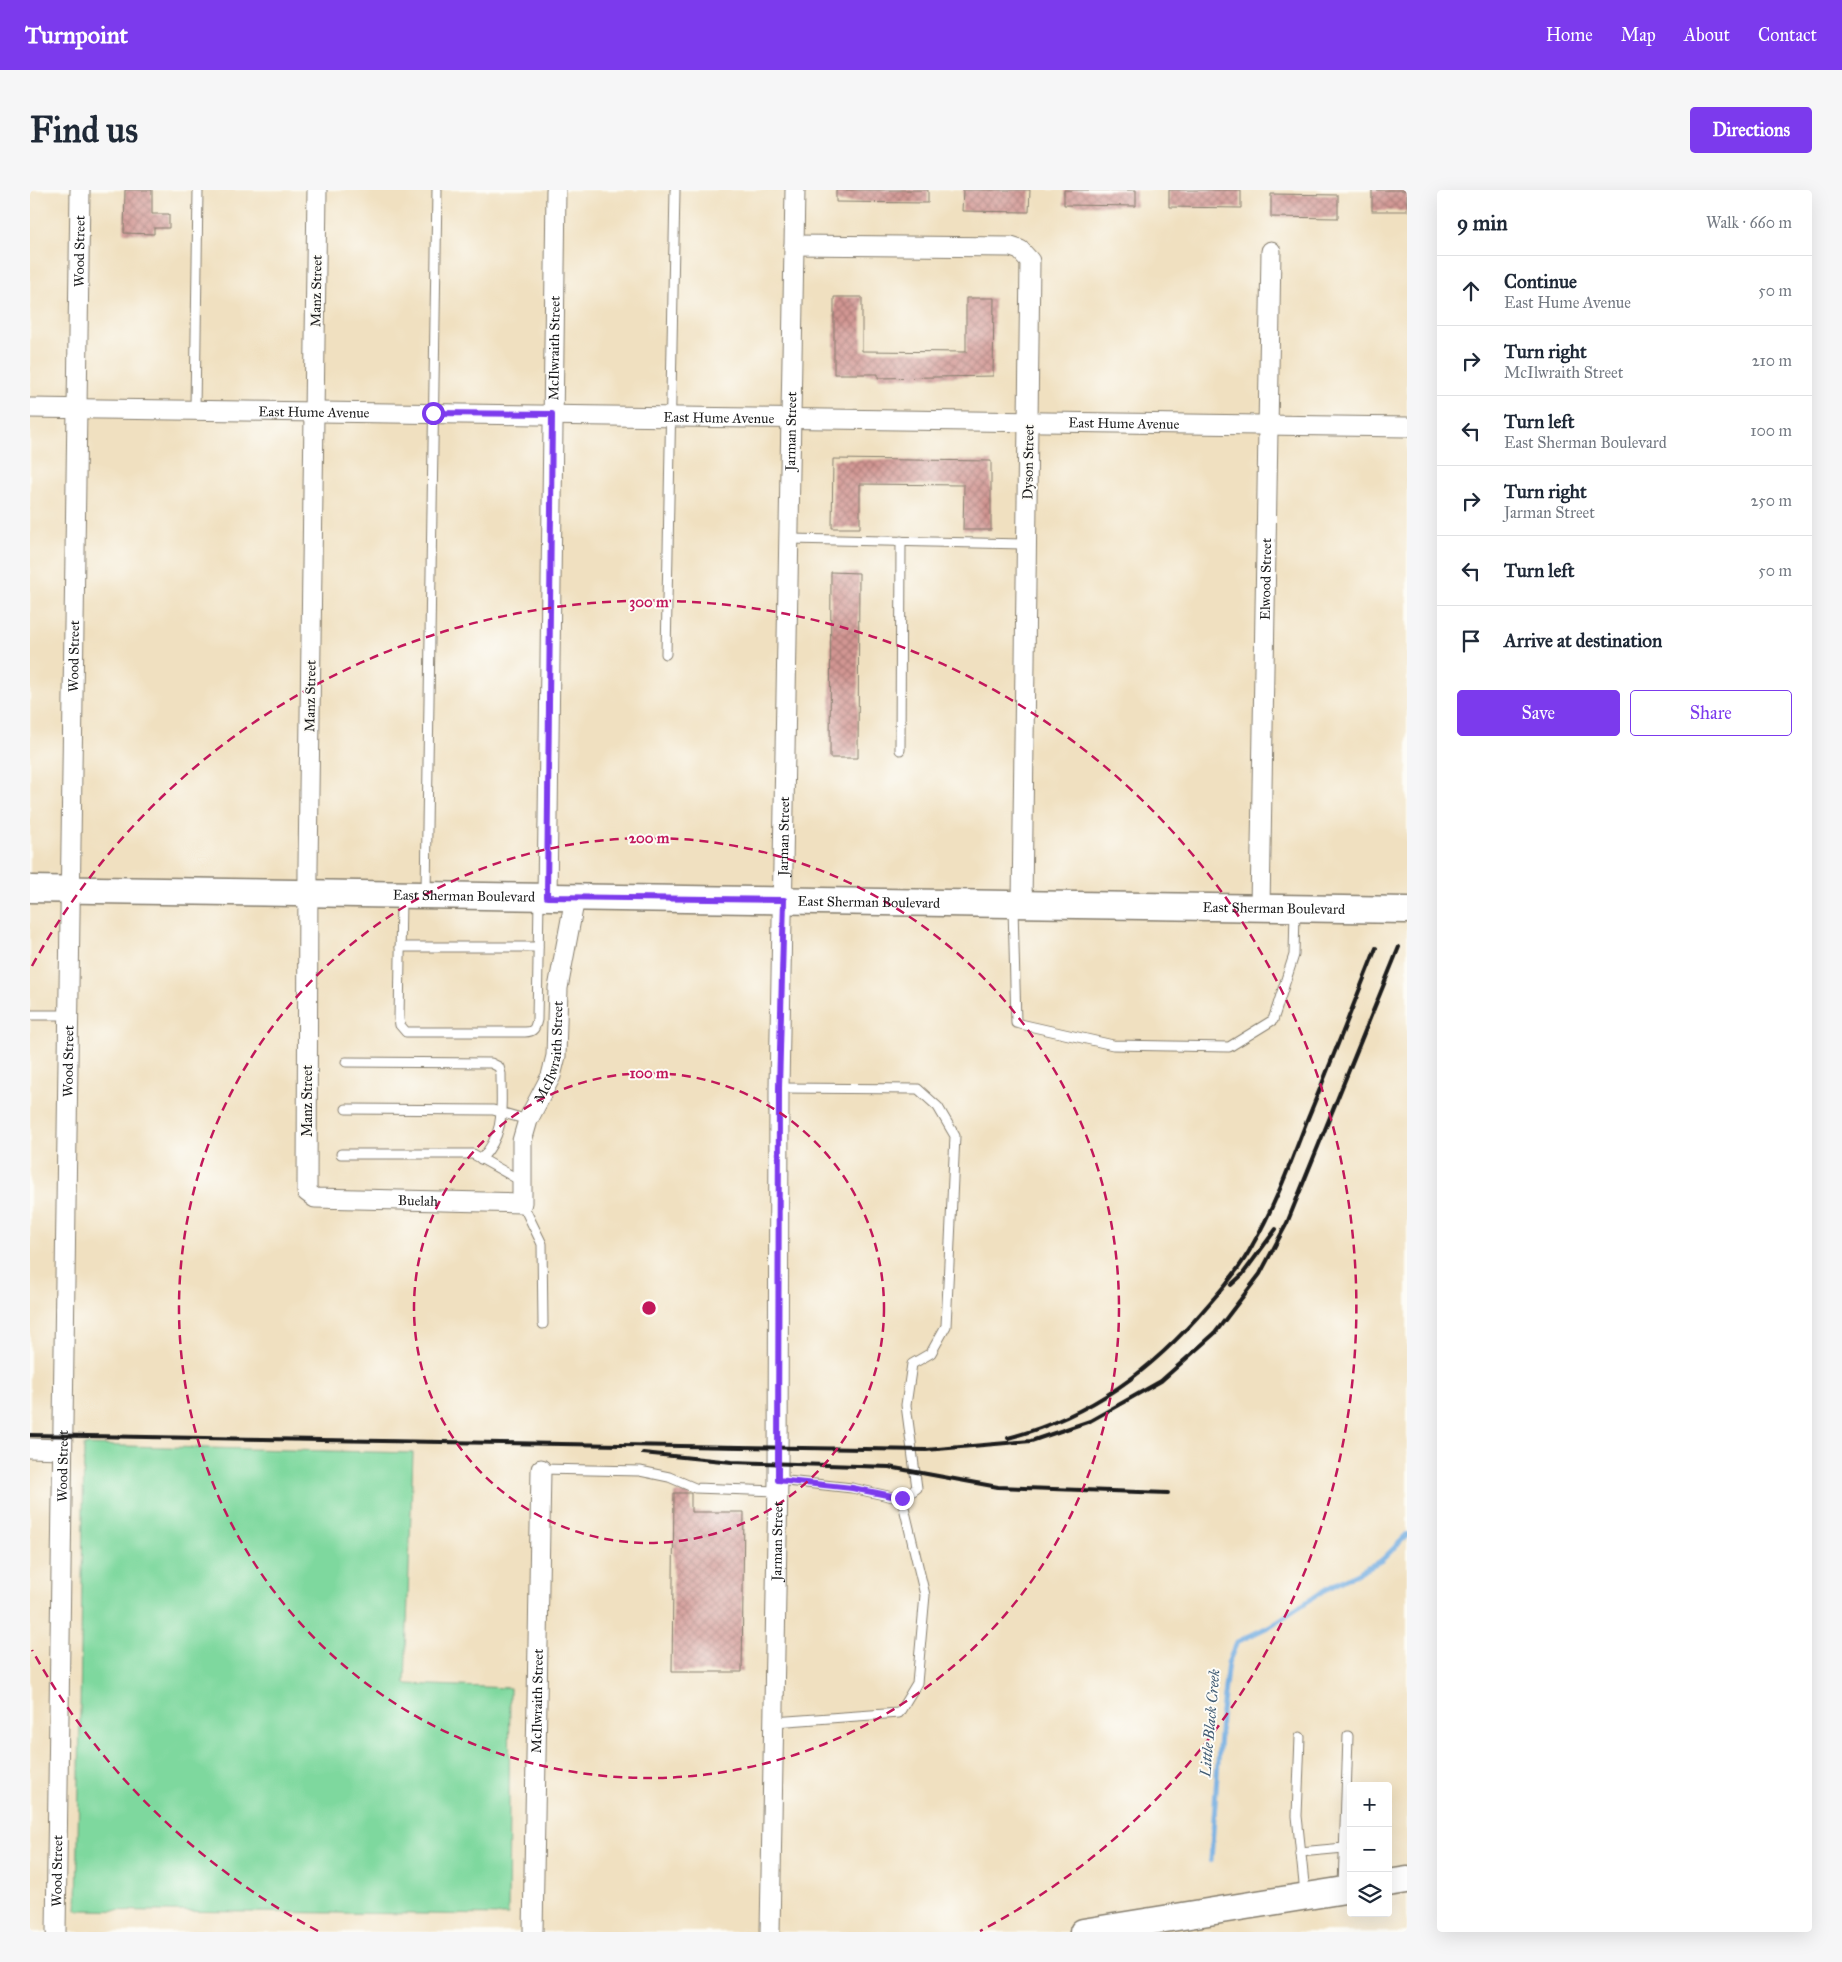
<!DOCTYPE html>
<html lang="en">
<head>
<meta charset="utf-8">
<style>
	body { margin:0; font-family:"IM FELL Great Primer",serif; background:#f6f6f7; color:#1f2937 }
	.controls { position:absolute; right:15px; bottom:15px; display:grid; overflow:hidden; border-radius:5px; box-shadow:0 5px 20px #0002 }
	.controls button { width:45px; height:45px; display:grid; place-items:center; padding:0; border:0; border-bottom:1px solid #e0e1e3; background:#fff; color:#1f2937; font:25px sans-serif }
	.stop { position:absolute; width:15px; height:15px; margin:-11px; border:4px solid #7c3aed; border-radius:50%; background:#fff }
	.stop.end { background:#7c3aed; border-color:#fff; box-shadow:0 1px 5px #0008 }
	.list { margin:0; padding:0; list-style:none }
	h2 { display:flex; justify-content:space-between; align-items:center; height:65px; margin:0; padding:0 20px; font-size:21px }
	h2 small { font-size:16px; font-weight:400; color:#747a83 }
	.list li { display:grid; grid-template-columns:32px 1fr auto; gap:15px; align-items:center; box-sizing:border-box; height:70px; padding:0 20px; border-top:1px solid #e0e1e3 }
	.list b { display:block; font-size:19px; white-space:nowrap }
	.list p { margin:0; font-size:16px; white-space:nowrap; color:#747a83 }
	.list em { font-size:16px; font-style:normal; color:#747a83 }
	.actions { display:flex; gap:10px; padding:15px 20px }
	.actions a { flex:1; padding:11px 0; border:1px solid #7c3aed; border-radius:5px; text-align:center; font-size:18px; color:#7c3aed }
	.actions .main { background:#7c3aed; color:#fff }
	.icon { flex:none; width:28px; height:28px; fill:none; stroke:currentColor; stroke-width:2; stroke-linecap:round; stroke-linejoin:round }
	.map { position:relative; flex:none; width:1377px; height:1742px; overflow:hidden; border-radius:5px }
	header { display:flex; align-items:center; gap:30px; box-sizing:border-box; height:70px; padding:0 25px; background:#7c3aed; color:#fff }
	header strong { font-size:24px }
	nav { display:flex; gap:28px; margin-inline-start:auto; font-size:18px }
	.intro { display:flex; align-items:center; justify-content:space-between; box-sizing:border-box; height:120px; padding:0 30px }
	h1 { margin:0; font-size:35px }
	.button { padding:12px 22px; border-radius:5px; background:#7c3aed; color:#fff; font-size:18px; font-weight:700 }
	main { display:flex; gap:30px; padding:0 30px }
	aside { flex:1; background:#fff; border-radius:5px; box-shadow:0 5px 20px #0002 }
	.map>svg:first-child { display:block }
	.grass { fill:#7ed89e; stroke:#4d7a5d }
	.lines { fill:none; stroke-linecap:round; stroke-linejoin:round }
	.stream { stroke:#6fabe0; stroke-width:5 }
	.building { fill:url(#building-cross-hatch) }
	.lane-casing { stroke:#867e6e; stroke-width:11 }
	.street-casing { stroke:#867e6e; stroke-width:21 }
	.secondary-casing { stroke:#867e6e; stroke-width:29 }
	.lane { stroke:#fff; stroke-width:9 }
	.street { stroke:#fff; stroke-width:19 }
	.secondary { stroke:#fff; stroke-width:26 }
	.rail { stroke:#1c1c1c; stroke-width:4 }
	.route { stroke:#7c3aed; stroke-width:6 }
	.ring { fill:none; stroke:#c2185b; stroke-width:2.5; stroke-dasharray:9 6 }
	.labels { text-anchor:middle; stroke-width:4; stroke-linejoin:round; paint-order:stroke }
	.street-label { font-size:14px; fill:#1c1c1c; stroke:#fdfcf7 }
	.water-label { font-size:15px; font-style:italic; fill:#415c74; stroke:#fdfcf7 }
	.centre { fill:#c2185b; stroke:#fdfcf7; stroke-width:2.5 }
	.ring-label { font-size:15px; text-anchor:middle; font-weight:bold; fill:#c2185b; stroke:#fdfcf7; stroke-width:4; stroke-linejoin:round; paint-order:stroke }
</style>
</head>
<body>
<header>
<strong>Turnpoint</strong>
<nav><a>Home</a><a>Map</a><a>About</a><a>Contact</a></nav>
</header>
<div class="intro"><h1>Find us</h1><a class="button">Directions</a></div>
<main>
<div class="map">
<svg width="1377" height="1742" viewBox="0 0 1377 1742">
	<defs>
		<pattern id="building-cross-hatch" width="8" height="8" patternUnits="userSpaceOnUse" patternTransform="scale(1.25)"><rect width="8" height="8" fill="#d29693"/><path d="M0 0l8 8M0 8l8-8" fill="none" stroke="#aa7a77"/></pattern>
	</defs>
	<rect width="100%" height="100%" fill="#fdfcf7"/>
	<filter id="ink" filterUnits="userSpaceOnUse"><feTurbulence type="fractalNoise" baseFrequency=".02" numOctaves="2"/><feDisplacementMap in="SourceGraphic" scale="10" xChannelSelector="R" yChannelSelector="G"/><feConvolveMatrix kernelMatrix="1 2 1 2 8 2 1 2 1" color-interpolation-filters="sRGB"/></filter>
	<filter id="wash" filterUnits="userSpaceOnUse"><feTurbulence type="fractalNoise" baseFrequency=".0096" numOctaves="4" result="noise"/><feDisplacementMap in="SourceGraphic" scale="20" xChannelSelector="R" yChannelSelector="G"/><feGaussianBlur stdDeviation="1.12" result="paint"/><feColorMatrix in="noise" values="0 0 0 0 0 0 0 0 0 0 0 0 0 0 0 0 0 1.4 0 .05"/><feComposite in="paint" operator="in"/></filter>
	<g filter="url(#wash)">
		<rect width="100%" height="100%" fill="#f0e0c0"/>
		<path class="grass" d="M 54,1255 L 383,1263 L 375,1494 L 480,1498 L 478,1725 L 47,1720 Z"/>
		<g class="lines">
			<path class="stream" d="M 1181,1670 L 1191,1529 L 1198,1473 L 1207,1452 L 1240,1436 L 1295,1400 L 1352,1370 L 1377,1345"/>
		</g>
		<g id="blocks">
			<g class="building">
				<path d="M 95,0 L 122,0 L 122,24 L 139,24 L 139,38 L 124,38 L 124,44 L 94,43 Z"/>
				<path d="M 806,0 L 898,0 L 898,13 L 806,12 Z"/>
				<path d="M 933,0 L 1000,0 L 999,22 L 932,21 Z"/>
				<path d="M 1034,0 L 1106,0 L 1106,16 L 1034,15 Z"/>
				<path d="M 1139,0 L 1211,0 L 1211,18 L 1139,17 Z"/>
				<rect x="1342" y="0" width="35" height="21"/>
				<path d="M 1241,4 L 1308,5 L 1308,28 L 1241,27 Z"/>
				<path d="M 804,107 L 832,107 L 832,161 L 936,162 L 936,108 L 964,108 L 963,186 L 848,188 L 848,184 L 804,184 Z"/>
				<path d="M 803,269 L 961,271 L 961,340 L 933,340 L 934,295 L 830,294 L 830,338 L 802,338 Z"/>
				<path d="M 801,382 L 829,383 L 828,568 L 800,568 Z"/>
				<path d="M 644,1303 L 661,1303 L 661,1322 L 714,1322 L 712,1482 L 642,1482 Z"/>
			</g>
		</g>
	</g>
	<g filter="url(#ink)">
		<use href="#blocks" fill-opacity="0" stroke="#867e6e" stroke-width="1"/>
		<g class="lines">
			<defs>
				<g id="lane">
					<path d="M 165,220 L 168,0"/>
					<path d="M 760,349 L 997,354"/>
					<path d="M 636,464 L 645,0"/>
					<path d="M 870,560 L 871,351"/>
					<path d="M 396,702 L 407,0"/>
					<path d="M 371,708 L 369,829 L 370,835 L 376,842 L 495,842 C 504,842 505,838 507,830 L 509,709"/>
					<path d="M 983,717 L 986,833 L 1083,855 L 1199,857 L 1243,830 L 1264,765 L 1265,720"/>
					<path d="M 370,757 L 508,757"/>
					<path d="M 0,825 L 39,825"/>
					<path d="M 316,872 L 461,873 L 469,877 L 471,884 C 471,918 476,943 451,969"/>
					<path d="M 316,919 L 463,920 L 498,930"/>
					<path d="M 311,964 L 443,964 L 491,991"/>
					<path d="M 492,1013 L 512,1054 L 513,1134"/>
					<path d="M 511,1279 L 610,1281 L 639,1287 L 665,1298 L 747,1301"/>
					<path d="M 748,1290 L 822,1298 L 872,1309 L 887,1298 L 876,1215 L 882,1174 L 901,1163 L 916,1136 L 925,946 L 908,917 L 888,899 L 749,898"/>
					<path d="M 744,1532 L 869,1523 L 887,1493 L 895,1405 L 872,1309"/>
					<path d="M 1270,1547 L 1267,1626 L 1275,1703"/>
					<path d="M 1270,1662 L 1314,1658"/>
					<path d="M 1313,1697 L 1318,1546"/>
				</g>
				<g id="street">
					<path id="s1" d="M 287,0 L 278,677 L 277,1002 L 285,1008 L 492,1013 L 492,951 L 498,930 L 521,886 L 526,866 L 528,798 L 545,708"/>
					<path d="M 764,55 L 981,57 L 990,60 L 1000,71 L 992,714"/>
					<path id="s2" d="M 0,218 L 1377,237"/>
					<path id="s3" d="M 517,707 L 526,0"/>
					<path id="s4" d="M 1230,718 L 1241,61"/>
					<path d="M 0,1258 L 31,1259"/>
					<path id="s5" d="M 26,1742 L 50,0"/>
					<path id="s6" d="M 503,1742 L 511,1279"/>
					<path id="s7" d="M 740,1742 L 748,1290 L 749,898 L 765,0"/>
				</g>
				<g id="secondary">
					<path id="s8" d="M 0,699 L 1377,720"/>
					<path d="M 1358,1693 L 1377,1690"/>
					<path d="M 1053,1742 L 1321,1699"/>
				</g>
			</defs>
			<use href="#lane" class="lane-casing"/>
			<use href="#street" class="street-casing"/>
			<use href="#secondary" class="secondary-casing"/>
			<use href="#lane" class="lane"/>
			<use href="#street" class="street"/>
			<use href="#secondary" class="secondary"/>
			<g class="rail">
				<path d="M 1201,1095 L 1212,1085 L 1246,1039"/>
				<path d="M 0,1245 L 896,1260 L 1001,1251 L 1060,1231 L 1131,1191 L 1185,1143 L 1230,1084 L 1257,1033 L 1369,757"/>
				<path d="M 978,1248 C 1061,1226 1123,1180 1178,1115 C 1195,1096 1212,1076 1223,1054 C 1245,1016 1260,974 1276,933 C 1300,875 1323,816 1346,758"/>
				<path d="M 613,1263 L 702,1272 L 859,1277 L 968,1297 L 1138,1303"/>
			</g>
		</g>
	</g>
	<g class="lines" filter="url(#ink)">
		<path class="route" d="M 403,223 L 522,224 L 517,707 L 754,710 L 749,898 L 748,1290 L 822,1298 L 872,1308"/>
	</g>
	<g class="ring">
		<circle cx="619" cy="1118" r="235"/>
		<circle cx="619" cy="1118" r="470"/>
		<path d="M288 1741A706 706 0 0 1 2 1460M2 776A706 706 0 1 1 950 1741"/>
	</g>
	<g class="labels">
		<g class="street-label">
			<text dy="5" stroke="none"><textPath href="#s5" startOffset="1681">Wood Street</textPath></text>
			<text transform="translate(286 101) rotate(-89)" y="5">Manz Street</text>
			<text dy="5" stroke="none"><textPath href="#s3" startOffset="549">McIlwraith Street</textPath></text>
			<text dy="5" stroke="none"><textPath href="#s2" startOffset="284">East Hume Avenue</textPath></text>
			<text dy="5" stroke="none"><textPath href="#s2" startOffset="689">East Hume Avenue</textPath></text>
			<text dy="5" stroke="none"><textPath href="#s2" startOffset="1094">East Hume Avenue</textPath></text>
			<text dy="5" stroke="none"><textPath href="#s7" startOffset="1501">Jarman Street</textPath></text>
			<text transform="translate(998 272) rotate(-89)" y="5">Dyson Street</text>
			<text dy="5" stroke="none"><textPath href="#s4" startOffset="329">Elwood Street</textPath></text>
			<text dy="5" stroke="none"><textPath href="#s5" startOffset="1276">Wood Street</textPath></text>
			<text transform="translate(280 506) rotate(-89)" y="5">Manz Street</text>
			<text dy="5" stroke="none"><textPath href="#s7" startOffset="1096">Jarman Street</textPath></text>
			<text dy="5" stroke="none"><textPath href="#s8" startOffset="434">East Sherman Boulevard</textPath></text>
			<text dy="5" stroke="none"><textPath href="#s8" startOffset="839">East Sherman Boulevard</textPath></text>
			<text dy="5" stroke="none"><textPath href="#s8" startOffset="1244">East Sherman Boulevard</textPath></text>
			<text dy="5" stroke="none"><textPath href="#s1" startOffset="1376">McIlwraith Street</textPath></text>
			<text dy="5" stroke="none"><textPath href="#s5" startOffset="871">Wood Street</textPath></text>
			<text transform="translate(277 911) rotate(-90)" y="5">Manz Street</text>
			<text dy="5" stroke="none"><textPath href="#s1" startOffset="1115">Buelah</textPath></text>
			<text dy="5" stroke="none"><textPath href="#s5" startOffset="466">Wood Street</textPath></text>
			<text dy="5" stroke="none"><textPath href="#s7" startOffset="391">Jarman Street</textPath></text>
			<text dy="5" stroke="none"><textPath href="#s6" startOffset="231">McIlwraith Street</textPath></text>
			<text dy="5" stroke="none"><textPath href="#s5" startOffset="61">Wood Street</textPath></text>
		</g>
		<g class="water-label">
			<text transform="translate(1180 1533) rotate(-85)" y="5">Little Black Creek</text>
		</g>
	</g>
	<circle cx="619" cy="1118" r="8" class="centre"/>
	<g class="ring-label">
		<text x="619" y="417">300 m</text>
		<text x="619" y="653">200 m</text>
		<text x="619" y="888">100 m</text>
	</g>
</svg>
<div class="controls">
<button>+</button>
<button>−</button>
<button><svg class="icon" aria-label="layers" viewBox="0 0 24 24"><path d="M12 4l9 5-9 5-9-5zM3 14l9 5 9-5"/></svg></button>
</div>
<div class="stop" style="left:403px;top:223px"></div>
<div class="stop end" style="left:872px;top:1308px"></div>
</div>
<aside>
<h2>9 min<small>Walk · 660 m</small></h2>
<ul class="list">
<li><svg class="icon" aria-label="ahead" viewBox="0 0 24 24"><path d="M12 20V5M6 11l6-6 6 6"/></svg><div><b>Continue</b><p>East Hume Avenue</p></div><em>50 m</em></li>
<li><svg class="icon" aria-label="right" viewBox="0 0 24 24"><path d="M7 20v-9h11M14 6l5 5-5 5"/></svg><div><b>Turn right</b><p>McIlwraith Street</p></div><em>210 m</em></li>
<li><svg class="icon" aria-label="left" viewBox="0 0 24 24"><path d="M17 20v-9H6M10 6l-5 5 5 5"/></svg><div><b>Turn left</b><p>East Sherman Boulevard</p></div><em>100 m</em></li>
<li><svg class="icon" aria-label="right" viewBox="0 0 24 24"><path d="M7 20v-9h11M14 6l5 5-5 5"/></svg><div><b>Turn right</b><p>Jarman Street</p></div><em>250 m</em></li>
<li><svg class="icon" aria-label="left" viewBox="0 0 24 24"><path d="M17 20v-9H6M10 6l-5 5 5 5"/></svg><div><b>Turn left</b></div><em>50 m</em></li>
<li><svg class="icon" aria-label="arrive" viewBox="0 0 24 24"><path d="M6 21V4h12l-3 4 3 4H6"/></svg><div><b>Arrive at destination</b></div></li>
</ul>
<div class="actions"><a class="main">Save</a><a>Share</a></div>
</aside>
</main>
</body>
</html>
